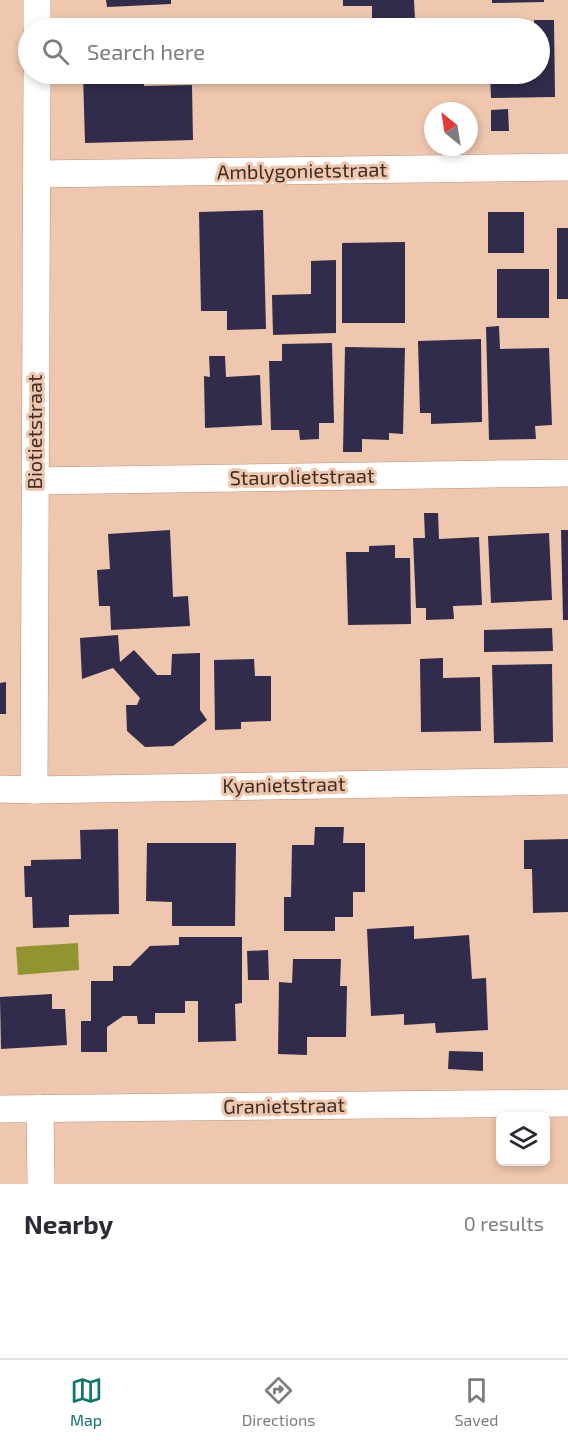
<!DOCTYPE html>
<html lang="en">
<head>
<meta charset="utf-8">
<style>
	body { margin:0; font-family:"Exo 2",sans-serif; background:#f7f7f7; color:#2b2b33 }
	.controls { position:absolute; right:18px; bottom:18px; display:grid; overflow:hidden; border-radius:9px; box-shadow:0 3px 9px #0003 }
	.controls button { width:54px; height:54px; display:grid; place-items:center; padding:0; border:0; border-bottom:2px solid #e1e1e2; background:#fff; color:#2b2b33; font:30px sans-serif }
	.compass { position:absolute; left:424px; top:102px; width:54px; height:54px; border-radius:50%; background:#fff; box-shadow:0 3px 9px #0003; rotate:330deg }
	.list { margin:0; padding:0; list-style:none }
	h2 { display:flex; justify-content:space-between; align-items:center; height:78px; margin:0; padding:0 24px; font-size:26px }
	h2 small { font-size:20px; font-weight:400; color:#7c7c81 }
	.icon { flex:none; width:33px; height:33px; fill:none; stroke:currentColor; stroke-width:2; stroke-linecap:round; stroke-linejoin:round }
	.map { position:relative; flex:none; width:568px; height:1184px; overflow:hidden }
	.search { position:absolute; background:#fff; box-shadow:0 3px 9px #0003; left:18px; right:18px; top:18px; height:66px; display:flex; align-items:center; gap:15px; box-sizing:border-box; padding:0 21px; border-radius:33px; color:#7c7c81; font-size:22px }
	.sheet { height:174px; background:#fff }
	nav { display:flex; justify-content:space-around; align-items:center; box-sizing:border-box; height:84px; border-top:2px solid #e1e1e2; background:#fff; font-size:16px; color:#7c7c81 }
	nav a { display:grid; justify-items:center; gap:3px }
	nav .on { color:#0f766e }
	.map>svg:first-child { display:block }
	.water { fill:#91952f }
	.building { fill:#322c4c }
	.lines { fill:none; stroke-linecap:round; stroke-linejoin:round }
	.street-casing { stroke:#ba937c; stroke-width:28 }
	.street { stroke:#fff; stroke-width:27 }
	.labels { text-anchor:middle; stroke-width:6; stroke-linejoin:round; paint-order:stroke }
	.street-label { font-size:20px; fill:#3e2e24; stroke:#efc6ae }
</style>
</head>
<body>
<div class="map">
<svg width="568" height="1184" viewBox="0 0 568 1184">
	<rect width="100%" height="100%" fill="#efc6ae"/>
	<path class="water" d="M 78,943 L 79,970 L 18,975 L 16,947 Z"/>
	<g class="building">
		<path d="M 106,0 L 171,0 L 171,4 L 107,7 Z"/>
		<path d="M 343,0 L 414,0 L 415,20 L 372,22 L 372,6 L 343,6 Z"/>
		<path d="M 492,0 L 544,0 L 544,2 L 492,3 Z"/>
		<path d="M 534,20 L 554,20 L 555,97 L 491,98 L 490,74 L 540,74 L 540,28 L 534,28 Z"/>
		<path d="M 83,74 L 144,74 L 144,86 L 192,85 L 193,140 L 85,143 Z"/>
		<path d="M 508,109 L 509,131 L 491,131 L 491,110 Z"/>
		<path d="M 263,210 L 266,329 L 227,330 L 227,311 L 201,311 L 199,212 Z"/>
		<rect x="488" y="212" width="36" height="41"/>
		<rect x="557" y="228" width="11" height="71"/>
		<path d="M 405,242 L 405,323 L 342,323 L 342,243 Z"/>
		<path d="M 336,260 L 336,333 L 273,335 L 272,295 L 311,294 L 311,261 Z"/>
		<rect x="497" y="269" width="52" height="49"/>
		<path d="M 499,326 L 500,349 L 549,348 L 552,425 L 535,426 L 536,439 L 489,440 L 486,327 Z"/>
		<path d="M 481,339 L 482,422 L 431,424 L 431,413 L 420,413 L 418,341 Z"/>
		<path d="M 332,343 L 334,423 L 319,423 L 319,439 L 300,440 L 299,430 L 271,430 L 269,361 L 282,361 L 282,344 Z"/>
		<path d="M 345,347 L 405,348 L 403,434 L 389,433 L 389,440 L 362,439 L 362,452 L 343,452 Z"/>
		<path d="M 209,356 L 225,356 L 226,377 L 260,375 L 262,425 L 205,428 L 204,376 L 210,377 Z"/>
		<path d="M 424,513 L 438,513 L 439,539 L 479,537 L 482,605 L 453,606 L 454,619 L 426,620 L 426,608 L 416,608 L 413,538 L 425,538 Z"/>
		<path d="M 170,530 L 173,597 L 188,596 L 190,626 L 111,630 L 110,606 L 99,606 L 97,570 L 110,569 L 108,534 Z"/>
		<path d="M 561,530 L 568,530 L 568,620 L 563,620 Z"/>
		<path d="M 549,533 L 552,600 L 491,603 L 488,536 Z"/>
		<path d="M 395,545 L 395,558 L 410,558 L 411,624 L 348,625 L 346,552 L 369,552 L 369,546 Z"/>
		<path d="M 552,628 L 553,651 L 484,652 L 484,630 Z"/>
		<path d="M 118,635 L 120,662 L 134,650 L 157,675 L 171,675 L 172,654 L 200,653 L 200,710 L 207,720 L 173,746 L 145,747 L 127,731 L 126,705 L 137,705 L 140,698 L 113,668 L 82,679 L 80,638 Z"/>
		<path d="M 443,658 L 443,678 L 480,677 L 481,731 L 421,732 L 420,659 Z"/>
		<path d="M 254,659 L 255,676 L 271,676 L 271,721 L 241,722 L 241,729 L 215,730 L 214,660 Z"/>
		<path d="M 552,664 L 553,742 L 494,743 L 492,665 Z"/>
		<path d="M 6,682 L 6,714 L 0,714 L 0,683 Z"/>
		<path d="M 315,827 L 344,827 L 343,843 L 365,843 L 365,892 L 353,892 L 353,917 L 335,917 L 335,931 L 284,931 L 284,897 L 291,897 L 292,845 L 314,845 Z"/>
		<path d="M 118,829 L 119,914 L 69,915 L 69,927 L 33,928 L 32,897 L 25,897 L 24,866 L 31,866 L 31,860 L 81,859 L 80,830 Z"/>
		<path d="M 568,839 L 568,912 L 533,913 L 532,869 L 524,869 L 524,840 Z"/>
		<path d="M 147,843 L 236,843 L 235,926 L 172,926 L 172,902 L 146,901 Z"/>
		<path d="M 414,926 L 414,939 L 469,935 L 472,979 L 486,978 L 488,1030 L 436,1033 L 435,1023 L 404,1025 L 404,1014 L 371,1016 L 367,929 Z"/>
		<path d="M 179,937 L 242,937 L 242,1003 L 235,1004 L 236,1041 L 198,1042 L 198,1001 L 185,1001 L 185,1013 L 155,1013 L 155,1024 L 138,1024 L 137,1016 L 123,1016 L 107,1027 L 107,1052 L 81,1052 L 81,1021 L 91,1021 L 91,981 L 113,981 L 113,966 L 130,966 L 150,946 L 179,945 Z"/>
		<path d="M 268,950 L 269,980 L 248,980 L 247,951 Z"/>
		<path d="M 293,959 L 341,959 L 340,986 L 347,986 L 346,1037 L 307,1037 L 307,1055 L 278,1054 L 279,982 L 292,983 Z"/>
		<path d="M 52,994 L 52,1009 L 65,1009 L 67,1045 L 1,1049 L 0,997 Z"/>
		<path d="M 449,1051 L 483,1052 L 483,1071 L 448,1069 Z"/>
	</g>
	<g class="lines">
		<defs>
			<g id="street">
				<path d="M 37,28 L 37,0"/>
				<path d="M 37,174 L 568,167"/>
				<path d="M 35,481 L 568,473"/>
				<path d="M 0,789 L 34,790 L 568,781"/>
				<path d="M 34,790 L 37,74"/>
				<path d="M 40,1108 L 41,1184"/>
				<path d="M 0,1109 L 568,1103"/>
			</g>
		</defs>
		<use href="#street" class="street-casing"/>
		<use href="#street" class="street"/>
	</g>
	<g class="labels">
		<g class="street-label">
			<text transform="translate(302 171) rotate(-1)" y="7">Amblygonietstraat</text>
			<text transform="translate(35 432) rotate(-90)" y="7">Biotietstraat</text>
			<text transform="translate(302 477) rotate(-1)" y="7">Staurolietstraat</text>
			<text transform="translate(284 785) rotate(-1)" y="7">Kyanietstraat</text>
			<text transform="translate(284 1106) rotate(-1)" y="7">Granietstraat</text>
		</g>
	</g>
</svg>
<div class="controls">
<button><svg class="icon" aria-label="layers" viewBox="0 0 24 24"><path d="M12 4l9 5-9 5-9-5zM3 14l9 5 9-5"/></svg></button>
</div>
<svg class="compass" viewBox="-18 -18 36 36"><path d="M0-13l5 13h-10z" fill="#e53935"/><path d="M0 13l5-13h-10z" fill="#7c7c81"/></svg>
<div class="search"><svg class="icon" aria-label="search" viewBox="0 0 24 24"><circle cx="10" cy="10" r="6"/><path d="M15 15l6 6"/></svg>Search here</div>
</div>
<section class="sheet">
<h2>Nearby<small>0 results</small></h2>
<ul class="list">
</ul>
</section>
<nav>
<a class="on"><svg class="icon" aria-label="map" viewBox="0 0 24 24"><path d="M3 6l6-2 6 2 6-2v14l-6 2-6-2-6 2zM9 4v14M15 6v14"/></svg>Map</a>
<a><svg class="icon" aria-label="directions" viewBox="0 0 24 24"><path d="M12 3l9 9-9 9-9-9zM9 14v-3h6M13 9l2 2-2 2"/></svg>Directions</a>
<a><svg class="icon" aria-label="saved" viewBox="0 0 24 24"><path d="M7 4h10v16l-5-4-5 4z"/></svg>Saved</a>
</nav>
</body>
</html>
